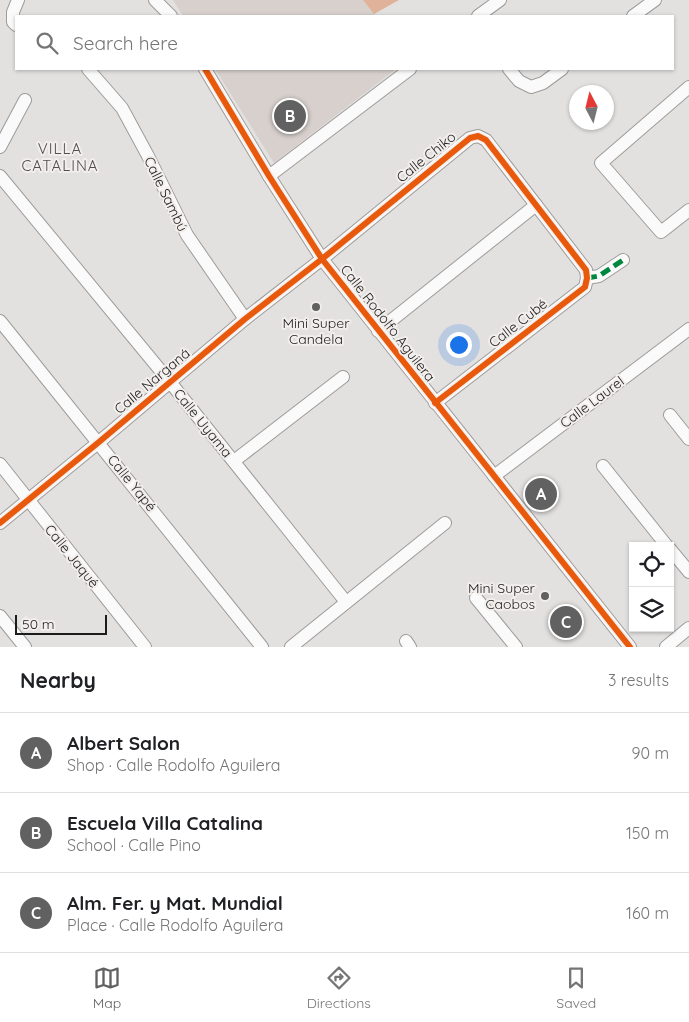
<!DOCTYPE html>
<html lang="en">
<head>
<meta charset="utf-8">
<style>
	body { margin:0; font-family:Quicksand,sans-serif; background:#f6f6f6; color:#202124 }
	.controls { position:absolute; right:15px; bottom:15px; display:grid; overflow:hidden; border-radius:0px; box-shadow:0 1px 4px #0004 }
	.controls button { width:45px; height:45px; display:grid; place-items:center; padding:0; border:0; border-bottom:1px solid #e0e0e0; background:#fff; color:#202124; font:25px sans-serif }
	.compass { position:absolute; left:569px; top:85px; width:45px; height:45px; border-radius:50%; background:#fff; box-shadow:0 1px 4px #0004; rotate:353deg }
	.scale { position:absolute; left:15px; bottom:12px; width:92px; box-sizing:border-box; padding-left:5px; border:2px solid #1d1c1c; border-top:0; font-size:14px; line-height:18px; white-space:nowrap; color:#1d1c1c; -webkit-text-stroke:4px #f2eeec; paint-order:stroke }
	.you { position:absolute; left:458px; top:344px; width:18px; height:18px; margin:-12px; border:4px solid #fff; border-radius:50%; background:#1a73e8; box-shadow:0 0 0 8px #1a73e833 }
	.badge { display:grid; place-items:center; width:32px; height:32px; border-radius:50%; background:#626161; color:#fff; font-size:16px; font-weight:700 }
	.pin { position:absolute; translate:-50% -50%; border:2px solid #fff; box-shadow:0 1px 5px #0006 }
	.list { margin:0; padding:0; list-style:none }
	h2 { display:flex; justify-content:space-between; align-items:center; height:65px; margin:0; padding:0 20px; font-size:21px }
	h2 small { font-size:16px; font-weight:400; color:#757577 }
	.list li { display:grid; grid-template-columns:32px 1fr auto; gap:15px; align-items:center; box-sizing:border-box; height:80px; padding:0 20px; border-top:1px solid #e0e0e0 }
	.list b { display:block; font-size:19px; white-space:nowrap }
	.list p { margin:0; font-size:16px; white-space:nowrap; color:#757577 }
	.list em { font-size:16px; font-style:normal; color:#757577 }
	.icon { flex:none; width:28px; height:28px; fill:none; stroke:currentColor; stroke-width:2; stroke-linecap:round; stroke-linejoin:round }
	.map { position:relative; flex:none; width:689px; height:647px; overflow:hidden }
	.search { position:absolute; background:#fff; box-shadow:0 1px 4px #0004; left:15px; right:15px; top:15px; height:55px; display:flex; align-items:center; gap:12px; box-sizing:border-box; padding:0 18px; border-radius:0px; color:#757577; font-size:19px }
	.sheet { height:305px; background:#fff }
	nav { display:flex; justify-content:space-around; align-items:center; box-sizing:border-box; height:70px; border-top:1px solid #e0e0e0; background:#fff; font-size:14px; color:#757577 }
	nav a { display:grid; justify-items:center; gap:2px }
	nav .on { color:#626161 }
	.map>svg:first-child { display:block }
	.built { fill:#d7d0cd }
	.forest { fill:#dfb299 }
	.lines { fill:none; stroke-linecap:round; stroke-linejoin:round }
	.minor-casing { stroke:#9d9c9b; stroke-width:14 }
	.minor { stroke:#fbfafa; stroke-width:12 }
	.quiet { stroke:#00873e; stroke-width:5; stroke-dasharray:10 5; stroke-linecap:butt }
	.cycleway-casing { stroke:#f2eeec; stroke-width:9 }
	.cycleway { stroke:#e8590c; stroke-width:6 }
	.poi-dot { fill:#626161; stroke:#f2eeec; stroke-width:2 }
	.labels { text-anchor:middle; stroke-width:4; stroke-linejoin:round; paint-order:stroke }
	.street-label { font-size:14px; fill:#1d1c1c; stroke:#f2eeec }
	.poi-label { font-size:14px; fill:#1d1c1c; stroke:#f2eeec }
	.neighbourhood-label { font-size:15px; letter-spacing:1px; fill:#524f4e; stroke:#f2eeec }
</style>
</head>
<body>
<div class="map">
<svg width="689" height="647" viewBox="0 0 689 647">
	<rect width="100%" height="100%" fill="#e3e1e0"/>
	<g class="built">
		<path d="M 173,0 L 363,0 L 376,16 L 183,16 Z"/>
		<path d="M 215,69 L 396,69 L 274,163 Z"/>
	</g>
	<path class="forest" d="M 363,0 L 399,0 L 374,14 Z"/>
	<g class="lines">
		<defs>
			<g id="minor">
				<path d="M 155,0 L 171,16"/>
				<path d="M 478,16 L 500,0"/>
				<path d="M 633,16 L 655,0"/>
				<path d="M 16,25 L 13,22 L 13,12 L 18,0"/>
				<path d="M 88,69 L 122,108 L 148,156 L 187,235 L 245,319"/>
				<path d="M 205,69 L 269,176 L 322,259 L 630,647"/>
				<path d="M 509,69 L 519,81 L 531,87 L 543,83 L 562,69"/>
				<path d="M 689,87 L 601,163 L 661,232 L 689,210"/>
				<path d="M 0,147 L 25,100"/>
				<path d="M 0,176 L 170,382 L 346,602"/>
				<path d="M 269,176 L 410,69"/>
				<path d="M 587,278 L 599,276 L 623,260"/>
				<path d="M 0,321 L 262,647"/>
				<path d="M 378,331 L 536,205"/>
				<path d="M 670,415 L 689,439"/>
				<path d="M 234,461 L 343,377"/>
				<path d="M 0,464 L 145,647"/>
				<path d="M 603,466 L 667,546"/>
				<path d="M 494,476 L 689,329"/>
				<path d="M 0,523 L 99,442 L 245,319 L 322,259 L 470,138 L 478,136 L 486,140 L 586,270 L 587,278 L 585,287 L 435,403"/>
				<path d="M 670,549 L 689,572"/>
				<path d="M 476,598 L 516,647"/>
				<path d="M 0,616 L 25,647"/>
				<path d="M 406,641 L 410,647"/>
				<path d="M 291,647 L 445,523"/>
				<path d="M 666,647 L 689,628"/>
			</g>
		</defs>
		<use href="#minor" class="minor-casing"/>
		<use href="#minor" class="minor"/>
		<path class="quiet" d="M 587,278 L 599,276 L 623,260"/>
		<defs>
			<g id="cycleway">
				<path d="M 205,69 L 269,176 L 322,259 L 630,647"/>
				<path d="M 0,523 L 99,442 L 245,319 L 322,259 L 470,138 L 478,136 L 486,140 L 586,270 L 587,278 L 585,287 L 435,403"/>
			</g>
		</defs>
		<use href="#cycleway" class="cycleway-casing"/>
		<use href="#cycleway" class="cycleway"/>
	</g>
	<g class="poi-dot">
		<circle cx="316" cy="307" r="5"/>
		<circle cx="545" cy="596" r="5"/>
	</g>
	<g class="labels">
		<g class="street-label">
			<text transform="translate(426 157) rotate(-39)" y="5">Calle Chiko</text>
			<text transform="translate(166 194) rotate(64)" y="5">Calle Sambú</text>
			<text transform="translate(388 323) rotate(52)" y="5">Calle Rodolfo Aguilera</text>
			<text transform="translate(518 323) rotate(-38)" y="5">Calle Cubé</text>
			<text transform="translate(152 381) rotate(-40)" y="5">Calle Narganá</text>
			<text transform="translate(592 402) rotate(-37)" y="5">Calle Laurel</text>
			<text transform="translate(203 423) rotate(51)" y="5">Calle Uyama</text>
			<text transform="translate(132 483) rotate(51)" y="5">Calle Yapé</text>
			<text transform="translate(72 556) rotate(51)" y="5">Calle Jaqué</text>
		</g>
		<g class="poi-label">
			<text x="316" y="328">Mini Super<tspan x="316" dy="16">Candela</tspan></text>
			<text x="535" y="593" text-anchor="end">Mini Super<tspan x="535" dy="16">Caobos</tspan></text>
		</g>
		<g class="neighbourhood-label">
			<text x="60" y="154">VILLA<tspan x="60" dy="17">CATALINA</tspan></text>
		</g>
	</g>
</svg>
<div class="controls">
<button><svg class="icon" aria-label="locate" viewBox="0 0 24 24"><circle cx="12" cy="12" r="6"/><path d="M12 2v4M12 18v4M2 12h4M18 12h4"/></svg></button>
<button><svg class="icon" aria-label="layers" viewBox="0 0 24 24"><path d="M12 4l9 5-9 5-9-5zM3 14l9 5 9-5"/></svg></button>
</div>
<svg class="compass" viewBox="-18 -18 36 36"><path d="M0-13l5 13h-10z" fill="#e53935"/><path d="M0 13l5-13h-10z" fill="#757577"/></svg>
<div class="scale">50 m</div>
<div class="you"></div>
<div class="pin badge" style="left:541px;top:494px">A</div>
<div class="pin badge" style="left:290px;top:116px">B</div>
<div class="pin badge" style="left:566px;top:622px">C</div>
<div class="search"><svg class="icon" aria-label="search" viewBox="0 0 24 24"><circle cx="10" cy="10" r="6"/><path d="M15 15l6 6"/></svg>Search here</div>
</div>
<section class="sheet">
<h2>Nearby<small>3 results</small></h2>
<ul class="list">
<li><span class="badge">A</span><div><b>Albert Salon</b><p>Shop · Calle Rodolfo Aguilera</p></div><em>90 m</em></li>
<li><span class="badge">B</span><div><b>Escuela Villa Catalina</b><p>School · Calle Pino</p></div><em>150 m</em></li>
<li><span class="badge">C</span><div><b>Alm. Fer. y Mat. Mundial</b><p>Place · Calle Rodolfo Aguilera</p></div><em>160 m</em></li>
</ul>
</section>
<nav>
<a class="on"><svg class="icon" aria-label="map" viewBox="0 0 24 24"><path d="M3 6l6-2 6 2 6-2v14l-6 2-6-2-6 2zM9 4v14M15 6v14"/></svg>Map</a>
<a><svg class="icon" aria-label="directions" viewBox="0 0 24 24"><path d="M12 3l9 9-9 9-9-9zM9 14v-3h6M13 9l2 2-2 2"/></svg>Directions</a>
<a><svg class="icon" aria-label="saved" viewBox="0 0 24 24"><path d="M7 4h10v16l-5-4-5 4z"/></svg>Saved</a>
</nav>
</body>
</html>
